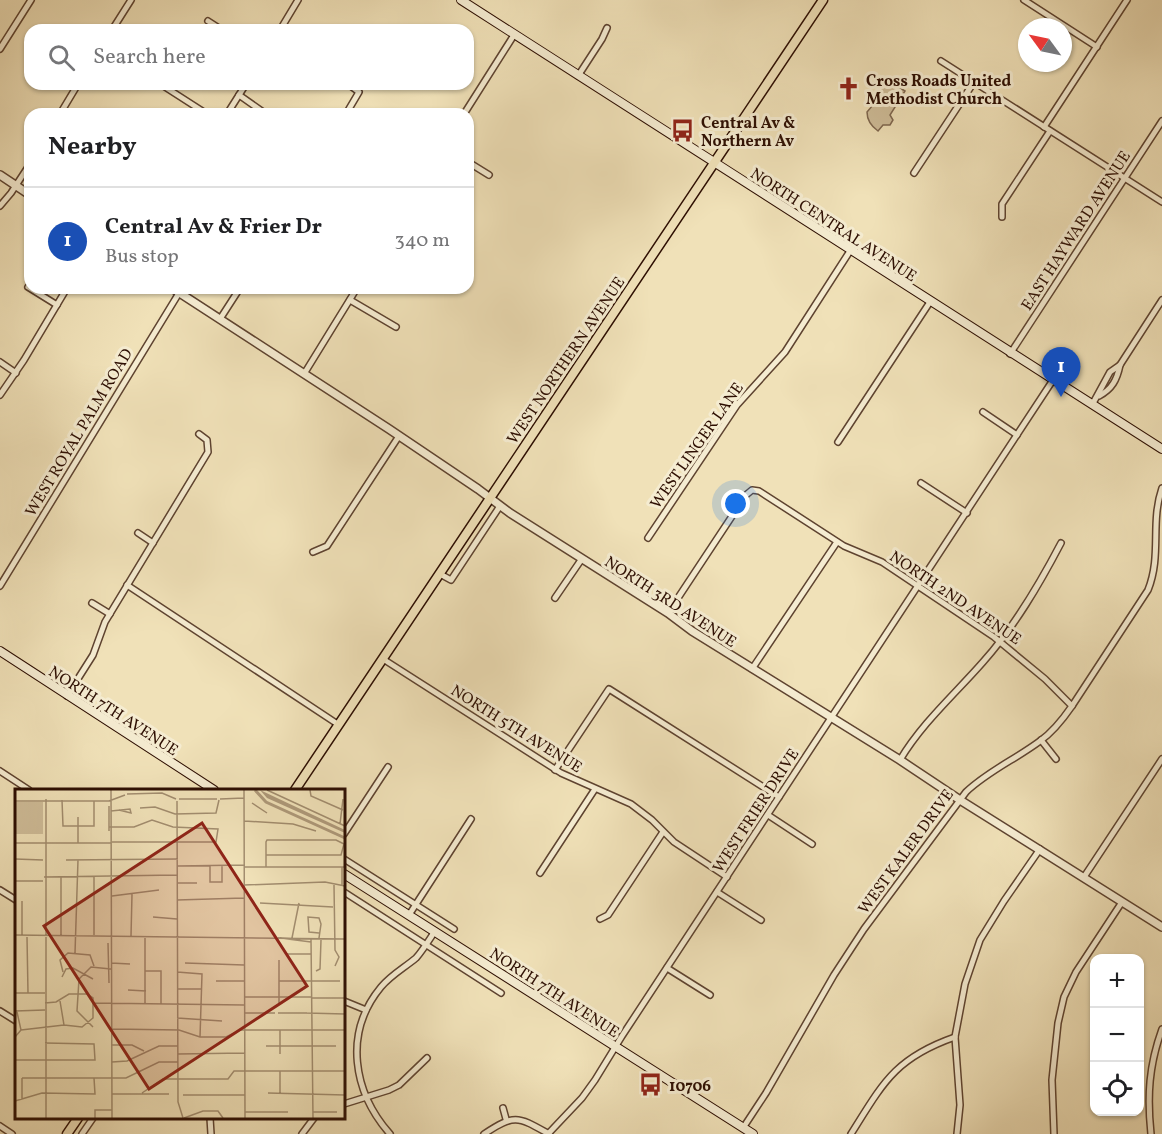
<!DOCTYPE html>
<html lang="en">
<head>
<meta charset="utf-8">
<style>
	body { margin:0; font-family:Vollkorn,serif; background:#f6f6f6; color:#202124 }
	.controls { position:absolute; right:18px; bottom:18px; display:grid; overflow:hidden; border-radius:12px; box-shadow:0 2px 4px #0004 }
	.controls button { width:54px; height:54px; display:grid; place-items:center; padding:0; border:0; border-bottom:2px solid #e0e0e0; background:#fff; color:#202124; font:30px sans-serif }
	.compass { position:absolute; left:1018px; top:18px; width:54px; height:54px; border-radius:50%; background:#fff; box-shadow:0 2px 4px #0004; rotate:303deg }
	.you { position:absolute; left:736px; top:504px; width:21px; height:21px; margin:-15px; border:4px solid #fff; border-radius:50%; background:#1a73e8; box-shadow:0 0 0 9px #1a73e833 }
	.badge { display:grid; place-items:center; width:39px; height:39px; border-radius:50%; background:#111827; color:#fff; font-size:20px; font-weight:700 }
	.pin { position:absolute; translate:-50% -50px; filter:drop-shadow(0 2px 3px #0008) }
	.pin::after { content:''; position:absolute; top:32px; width:21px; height:18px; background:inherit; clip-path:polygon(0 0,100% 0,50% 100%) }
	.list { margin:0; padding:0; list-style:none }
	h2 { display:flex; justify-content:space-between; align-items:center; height:78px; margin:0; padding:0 24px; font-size:26px }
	h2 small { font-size:20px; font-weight:400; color:#757577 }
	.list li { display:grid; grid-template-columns:39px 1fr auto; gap:18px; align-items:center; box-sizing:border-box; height:108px; padding:0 24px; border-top:2px solid #e0e0e0 }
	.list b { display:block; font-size:22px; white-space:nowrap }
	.list p { margin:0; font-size:20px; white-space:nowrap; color:#757577 }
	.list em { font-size:20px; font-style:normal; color:#757577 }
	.icon { flex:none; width:33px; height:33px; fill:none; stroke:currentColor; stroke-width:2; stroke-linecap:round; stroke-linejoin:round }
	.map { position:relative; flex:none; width:1162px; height:1134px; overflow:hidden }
	.search { position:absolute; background:#fff; box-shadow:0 2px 4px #0004; left:24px; top:24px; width:450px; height:66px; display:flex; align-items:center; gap:15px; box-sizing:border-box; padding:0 21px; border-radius:18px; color:#757577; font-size:22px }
	.panel { position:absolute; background:#fff; box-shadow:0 2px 4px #0004; left:24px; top:108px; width:450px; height:186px; border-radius:18px }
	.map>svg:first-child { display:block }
	.green { fill:#cfbd99; stroke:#7e664e; stroke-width:1.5 }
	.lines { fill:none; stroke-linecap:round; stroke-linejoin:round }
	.minor-casing { stroke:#5e4330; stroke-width:8 }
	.tertiary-casing { stroke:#5e4330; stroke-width:10 }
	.secondary-casing { stroke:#2d0e02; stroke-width:10 }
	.primary-casing { stroke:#2d0e02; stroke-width:11 }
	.minor { stroke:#f5ecd1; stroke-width:5 }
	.tertiary { stroke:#f5ecd1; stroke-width:7 }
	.secondary { stroke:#f5ecd1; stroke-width:8 }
	.primary { stroke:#f0e1b8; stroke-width:8 }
	.labels { text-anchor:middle; stroke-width:6; stroke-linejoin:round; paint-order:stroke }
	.poi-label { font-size:16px; font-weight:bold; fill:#2d0e02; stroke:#f5ecd1; text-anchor:start }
	.street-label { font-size:16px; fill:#2d0e02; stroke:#f5ecd1 }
	.inset-river { fill:none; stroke:#ae997a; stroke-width:3 }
	.inset-road { fill:none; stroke:#a28d6f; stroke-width:1.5 }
	.view { fill:#8f2418; fill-opacity:0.15; stroke:#8f2418; stroke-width:3 }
	.inset-edge { fill:none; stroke:#2d0e02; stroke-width:3 }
</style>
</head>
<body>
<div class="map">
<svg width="1162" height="1134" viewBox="0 0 1162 1134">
	<rect width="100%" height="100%" fill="#f0e1b8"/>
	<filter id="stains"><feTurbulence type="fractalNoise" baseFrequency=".00333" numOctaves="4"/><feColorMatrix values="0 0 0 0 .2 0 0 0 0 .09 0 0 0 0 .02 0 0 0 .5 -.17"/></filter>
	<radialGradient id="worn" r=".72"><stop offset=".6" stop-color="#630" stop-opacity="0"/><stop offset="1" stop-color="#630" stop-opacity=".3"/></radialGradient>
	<path class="green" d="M 886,79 L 905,91 L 890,115 L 893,120 L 890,125 L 883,125 L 878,131 C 871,126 867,120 867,112 L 873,105 L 870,103 Z"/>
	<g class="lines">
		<defs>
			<g id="minor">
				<path d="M 1024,0 L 1097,47"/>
				<path d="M 208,21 L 222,30"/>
				<path d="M 112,30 L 131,0"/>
				<path d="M 280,30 L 298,0"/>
				<path d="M 0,49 L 31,0"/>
				<path d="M 941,61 L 1162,202"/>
				<path d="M 578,76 L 602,39 L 607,28"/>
				<path d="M 165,87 L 207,114"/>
				<path d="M 239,95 L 266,114"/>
				<path d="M 60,114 L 78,84"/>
				<path d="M 227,114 L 246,84"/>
				<path d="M 346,114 L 359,92 L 348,84"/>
				<path d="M 464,114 L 514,35"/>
				<path d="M 1044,127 L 1127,0"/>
				<path d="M 468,162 L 489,175"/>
				<path d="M 914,173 L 974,82"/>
				<path d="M 0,206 L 11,193 L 30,164"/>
				<path d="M 1002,217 L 1002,204 L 1050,131"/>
				<path d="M 28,287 L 57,305"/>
				<path d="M 350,300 L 396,327"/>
				<path d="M 220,319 L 240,288"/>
				<path d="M 1010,354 L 1162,121"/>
				<path d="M 0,362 L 16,373"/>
				<path d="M 304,374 L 357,288"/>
				<path d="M 0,395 L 24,360 L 67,288"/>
				<path d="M 1099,396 C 1112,389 1117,380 1120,365 L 1162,300"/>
				<path d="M 1092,405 L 1110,372 L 1120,365"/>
				<path d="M 983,412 L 1017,435"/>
				<path d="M 838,442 L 930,302"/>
				<path d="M 921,483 L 967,513"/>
				<path d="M 138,533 L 153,543"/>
				<path d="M 648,538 L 737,405 L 785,352 L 850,251"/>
				<path d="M 313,552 L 327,546 L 399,436"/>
				<path d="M 440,574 L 451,580 L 500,506"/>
				<path d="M 127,585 L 339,725"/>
				<path d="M 0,586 L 179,293"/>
				<path d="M 555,598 L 581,560"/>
				<path d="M 92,603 L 110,614"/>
				<path d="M 668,613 L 746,495 L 752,490 L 759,491 L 844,546 L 882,562 L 994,637 L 1045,679 L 1072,706"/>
				<path d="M 383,659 L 561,773 L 631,804 L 652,820 L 674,842 L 727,877"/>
				<path d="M 752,669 L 837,542"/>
				<path d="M 67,696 L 93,655 L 105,622 L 208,452 L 207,440 L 199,434"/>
				<path d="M 1041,740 L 1056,759"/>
				<path d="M 900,760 C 922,723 955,694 983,662 C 1015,626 1039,585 1061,543"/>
				<path d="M 555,770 L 609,689 L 779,797"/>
				<path d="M 0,771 L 29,790"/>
				<path d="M 768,815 L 812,844"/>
				<path d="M 344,834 L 388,767"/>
				<path d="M 344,859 L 454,929"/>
				<path d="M 540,873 L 595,789"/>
				<path d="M 1084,877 L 1162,759"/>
				<path d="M 0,890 L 16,900"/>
				<path d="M 344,892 L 501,993"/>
				<path d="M 717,892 L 761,920"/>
				<path d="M 409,915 L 471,819"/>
				<path d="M 600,919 L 608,915 L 663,832"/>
				<path d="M 667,968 L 710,995"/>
				<path d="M 344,1001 L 366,1010"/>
				<path d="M 0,1011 L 16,1021"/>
				<path d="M 344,1104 L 389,1090 L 399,1085 L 427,1058"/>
				<path d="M 503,1108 L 506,1119"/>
				<path d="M 210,1118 L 211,1134"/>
				<path d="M 0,1126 L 12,1134"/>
				<path d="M 743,1128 L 766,1093 L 834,975 L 864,929 L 966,792 C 988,771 1016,759 1040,741 C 1053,732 1063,719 1072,706 L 1148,590 C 1162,555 1150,523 1162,488"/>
				<path d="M 82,1134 L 93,1118"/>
				<path d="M 302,1134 L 314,1118"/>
				<path d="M 390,1134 C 353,1092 343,1033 381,987 C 391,975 404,968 416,958 C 423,950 429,940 435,931"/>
				<path d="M 484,1134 C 515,1114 517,1116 549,1134"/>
				<path d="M 548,1134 L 582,1098 L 595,1080 L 622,1036 L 1053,380"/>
				<path d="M 851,1134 C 883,1083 895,1058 955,1037"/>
				<path d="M 957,1134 L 960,1105 L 955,1037 L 965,984 L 980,940 L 1004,901 L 1040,849"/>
				<path d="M 1054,1134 L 1052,1080 L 1058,1023 L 1064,997 L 1076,972 L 1122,902"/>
				<path d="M 1151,1134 C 1147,1096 1149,1065 1162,1029"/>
			</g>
			<g id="tertiary">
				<path d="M 0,175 L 30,195"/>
				<path d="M 172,288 L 389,429 L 478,489 L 510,513 L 668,613 L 692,631 L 900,760 L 960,800 L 1162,927"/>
			</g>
			<g id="secondary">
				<path d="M 461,0 L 1162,449"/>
				<path d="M 0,651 L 214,790"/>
				<path d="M 344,874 L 753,1134"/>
			</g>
			<g id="primary">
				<path d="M 295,790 L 823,0"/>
				<path d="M 67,1134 L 78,1118"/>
			</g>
		</defs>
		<use href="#minor" class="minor-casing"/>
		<use href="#tertiary" class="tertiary-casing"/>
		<use href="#secondary" class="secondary-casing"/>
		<use href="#primary" class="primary-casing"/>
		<use href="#minor" class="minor"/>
		<use href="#tertiary" class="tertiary"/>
		<use href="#secondary" class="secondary"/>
		<use href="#primary" class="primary"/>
	</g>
	<defs>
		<symbol id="church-bare" viewBox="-9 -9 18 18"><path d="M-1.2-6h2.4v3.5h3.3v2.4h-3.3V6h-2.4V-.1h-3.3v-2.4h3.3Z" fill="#8f2418" stroke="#f5ecd1" stroke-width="2.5" paint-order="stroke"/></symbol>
		<symbol id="bus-bare" viewBox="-9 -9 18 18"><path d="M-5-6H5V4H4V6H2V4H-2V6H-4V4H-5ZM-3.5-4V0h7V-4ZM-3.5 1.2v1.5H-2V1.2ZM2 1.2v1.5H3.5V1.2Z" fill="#8f2418" stroke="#f5ecd1" stroke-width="2.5" paint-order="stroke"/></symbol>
	</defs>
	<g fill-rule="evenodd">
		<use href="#church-bare" x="832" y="72" width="33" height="33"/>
		<use href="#bus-bare" x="666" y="114" width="33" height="33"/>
		<use href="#bus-bare" x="634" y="1068" width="33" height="33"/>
	</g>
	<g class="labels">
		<g class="poi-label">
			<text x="866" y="86">Cross Roads United<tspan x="866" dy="18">Methodist Church</tspan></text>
			<text x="701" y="128">Central Av &amp;<tspan x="701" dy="18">Northern Av</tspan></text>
			<text x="669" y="1091">10706</text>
		</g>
		<g class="street-label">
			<text transform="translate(834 224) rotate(33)" y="6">NORTH CENTRAL AVENUE</text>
			<text transform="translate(1075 230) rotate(-57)" y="6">EAST HAYWARD AVENUE</text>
			<text transform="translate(565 360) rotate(-56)" y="6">WEST NORTHERN AVENUE</text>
			<text transform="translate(78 432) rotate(-59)" y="6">WEST ROYAL PALM ROAD</text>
			<text transform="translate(696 445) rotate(-55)" y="6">WEST LINGER LANE</text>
			<text transform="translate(956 597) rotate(34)" y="6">NORTH 2ND AVENUE</text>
			<text transform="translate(671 601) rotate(33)" y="6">NORTH 3RD AVENUE</text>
			<text transform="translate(114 710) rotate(33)" y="6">NORTH 7TH AVENUE</text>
			<text transform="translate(517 728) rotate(32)" y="6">NORTH 5TH AVENUE</text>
			<text transform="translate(755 810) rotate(-57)" y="6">WEST FRIER DRIVE</text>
			<text transform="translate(905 851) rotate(-54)" y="6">WEST KALER DRIVE</text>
			<text transform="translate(555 992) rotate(33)" y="6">NORTH 7TH AVENUE</text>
		</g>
	</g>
	<g transform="translate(15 789)">
		<rect width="330" height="330" fill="#f0e1b8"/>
		<path d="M 0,13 L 28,13 L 28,45 L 0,45 Z" fill="#cfbd99"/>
		<path d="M 245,1 L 330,41 L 330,44 L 252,9 Z" fill="#ae997a"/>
		<path class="inset-river" d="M 240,1 L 251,13 L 330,49"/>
		<path class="inset-road" d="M 96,1 L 97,329M 229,1 L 230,329M 252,1 L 330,37M 295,1 L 296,7 L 328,21M 112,5 L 147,4 L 161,10M 31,10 L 31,329M 164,10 L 202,10M 205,10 L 229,9M 47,11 L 48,37 L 79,37 L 79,12M 0,12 L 94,12 L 110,6M 162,12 L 163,313 L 168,329M 237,14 L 252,24M 125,19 L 140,18 L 160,25 L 201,24 L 204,11M 96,22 L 115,20 L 116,24 L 104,21M 229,32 L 278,35 L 301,42M 325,35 L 328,10M 94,38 L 119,38 L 137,31 L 158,38 L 203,40 L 201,53 L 97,53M 94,42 L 94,17M 0,54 L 96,54M 63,54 L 63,28M 251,66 L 326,66 L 329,55 L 321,51 L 252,51 L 251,53 L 251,78M 0,70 L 28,71M 51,71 L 163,70M 195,76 L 195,93 L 207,93 L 207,76M 162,77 L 229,76M 230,78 L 330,78M 327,78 L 327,97M 29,88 L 162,86M 0,92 L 28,92M 162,94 L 182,94M 229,96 L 310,93 L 330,97M 319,96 L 320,161 L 324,168 L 320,177M 97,107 L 144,101M 162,111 L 229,109M 245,114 L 318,118M 138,128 L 162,130M 0,146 L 330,150M 7,146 L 7,112M 46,146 L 46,88M 79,146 L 79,88M 116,147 L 117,105M 12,148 L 13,204M 130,149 L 130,215M 263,149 L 291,150M 265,149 L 296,153M 277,149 L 284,114M 304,149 L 306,135 L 304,129 L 293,128 L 294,143 L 304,144M 296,150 L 298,329M 93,154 L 94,194M 60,164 L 63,71M 272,165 L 296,165M 264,171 L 264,215M 96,174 L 115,175M 170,174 L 229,176M 130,182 L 146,182 L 146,216M 301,182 L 305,180 L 306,151M 48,183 L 45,171 L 53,164 L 75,166 L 79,177M 162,183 L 187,185 L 185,248M 47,188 L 51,180 L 58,179 L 78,190M 201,192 L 229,192M 264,192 L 325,192M 162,200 L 187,200M 113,201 L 131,202M 0,204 L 30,204M 229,208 L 296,208M 296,209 L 330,209M 45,212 L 49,236M 78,214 L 229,216M 0,222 L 30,221M 229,224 L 260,224M 263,224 L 292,224M 291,224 L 330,225M 162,229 L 207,232M 78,238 L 62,222 L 64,190 L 76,178 L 96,180M 97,240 L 164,241 L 185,248 L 211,248 L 225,241 L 330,241M 6,241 L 49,236 L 67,238 L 78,229 L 78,209 L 72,205 L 54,205 L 41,213 L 30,214M 265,241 L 265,265M 0,248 L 6,241 L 2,223M 97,256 L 117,256 L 129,262M 251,257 L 321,257M 163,265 L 230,264M 0,271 L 80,271 L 79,255 L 30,254M 97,273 L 112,272 L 144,257 L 163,257M 265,282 L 265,305M 7,289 L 111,289 L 144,273 L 163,273M 7,289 L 7,310M 127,304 L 148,290 L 213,290 L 219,282 L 330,282M 253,304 L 330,306M 97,305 L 154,305M 168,306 L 230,306M 0,312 L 27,304 L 80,305 L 79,289M 230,323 L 273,323M 298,323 L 322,323M 80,329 L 80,321 L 97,321M 169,329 L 188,322 L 203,322 L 208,329"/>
		<path class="view" d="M 187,34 L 292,197 L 134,300 L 29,137 Z"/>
		<rect width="330" height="330" class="inset-edge"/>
	</g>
	<rect width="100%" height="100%" filter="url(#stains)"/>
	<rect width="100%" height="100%" fill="url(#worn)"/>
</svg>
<div class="controls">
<button>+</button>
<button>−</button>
<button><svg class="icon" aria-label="locate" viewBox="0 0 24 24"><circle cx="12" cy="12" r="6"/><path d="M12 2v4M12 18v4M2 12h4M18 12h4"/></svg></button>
</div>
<svg class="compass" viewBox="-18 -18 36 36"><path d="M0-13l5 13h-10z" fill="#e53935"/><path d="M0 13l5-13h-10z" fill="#757577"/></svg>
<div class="you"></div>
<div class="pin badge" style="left:1061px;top:397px;background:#1a4fb4">1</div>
<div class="search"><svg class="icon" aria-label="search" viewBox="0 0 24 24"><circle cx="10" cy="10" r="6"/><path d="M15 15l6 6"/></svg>Search here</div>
<section class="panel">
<h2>Nearby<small></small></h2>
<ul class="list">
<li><span class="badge" style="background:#1a4fb4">1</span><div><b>Central Av &amp; Frier Dr</b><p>Bus stop</p></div><em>340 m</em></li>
</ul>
</section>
</div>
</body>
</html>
